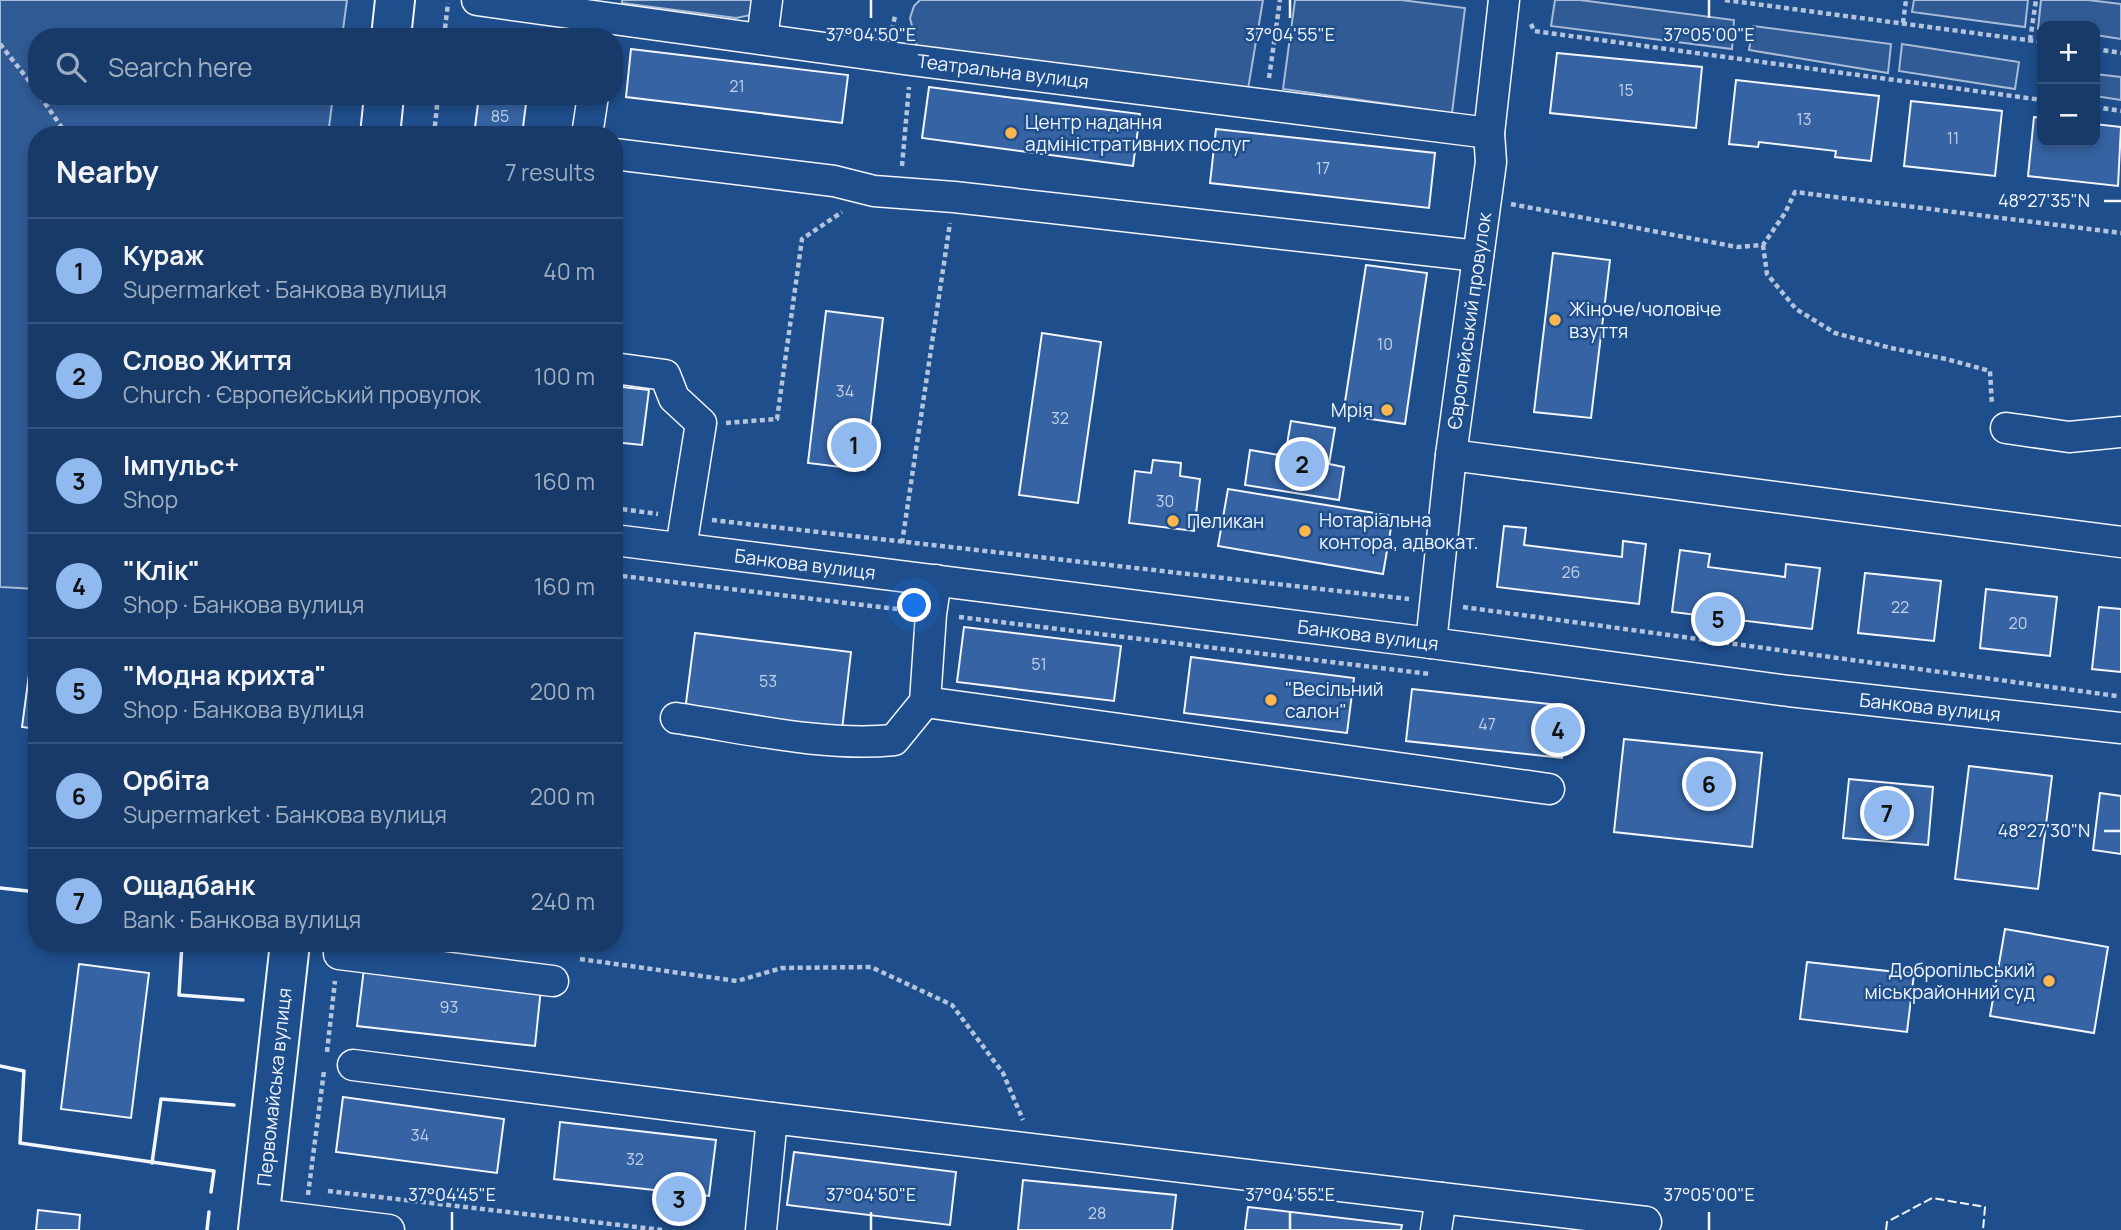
<!DOCTYPE html>
<html lang="en">
<head>
<meta charset="utf-8">
<style>
	body { margin:0; font-family:Manrope,sans-serif; background:#244571; color:#f1f3f6 }
	.controls { position:absolute; right:21px; top:21px; display:grid; overflow:hidden; border-radius:14px; box-shadow:0 4px 10px #0003 }
	.controls button { width:63px; height:63px; display:grid; place-items:center; padding:0; border:0; border-bottom:2px solid #36547d; background:#173a69; color:#f1f3f6; font:35px sans-serif }
	.you { position:absolute; left:915px; top:606px; width:24px; height:24px; margin:-18px; border:5px solid #fff; border-radius:50%; background:#1a73e8; box-shadow:0 0 0 10px #1a73e833 }
	.badge { display:grid; place-items:center; width:46px; height:46px; border-radius:50%; background:#90b9f0; color:#111; font-size:23px; font-weight:700 }
	.pin { position:absolute; translate:-50% -50%; border:4px solid #fff; box-shadow:0 2px 7px #0006 }
	.list { margin:0; padding:0; list-style:none }
	h2 { display:flex; justify-content:space-between; align-items:center; height:91px; margin:0; padding:0 28px; font-size:30px }
	h2 small { font-size:23px; font-weight:400; color:#9eadc0 }
	.list li { display:grid; grid-template-columns:46px 1fr auto; gap:21px; align-items:center; box-sizing:border-box; height:105px; padding:0 28px; border-top:2px solid #36547d }
	.list b { display:block; font-size:26px; white-space:nowrap }
	.list p { margin:0; font-size:23px; white-space:nowrap; color:#9eadc0 }
	.list em { font-size:23px; font-style:normal; color:#9eadc0 }
	.icon { flex:none; width:38px; height:38px; fill:none; stroke:currentColor; stroke-width:2; stroke-linecap:round; stroke-linejoin:round }
	.map { position:relative; flex:none; width:2121px; height:1230px; overflow:hidden }
	.search { position:absolute; background:#173a69; box-shadow:0 4px 10px #0003; left:28px; top:28px; width:595px; height:77px; display:flex; align-items:center; gap:18px; box-sizing:border-box; padding:0 24px; border-radius:28px; color:#9eadc0; font-size:26px }
	.panel { position:absolute; background:#173a69; box-shadow:0 4px 10px #0003; left:28px; top:126px; width:595px; height:826px; border-radius:28px }
	.map>svg:first-child { display:block }
	.built { fill:#305b95; stroke:#a8bbd7; stroke-width:2 }
	.building { fill:#3563a3; stroke:#f2f6ff; stroke-width:2 }
	.lines { fill:none; stroke-linecap:round; stroke-linejoin:round }
	.minor-casing { stroke:#f2f6ff; stroke-width:33 }
	.major-casing { stroke:#f2f6ff; stroke-width:42 }
	.path { stroke:#b3c4dc; stroke-width:4.5; stroke-dasharray:5 3.5; stroke-linecap:butt }
	.minor { stroke:#1f4e8c; stroke-width:30 }
	.major { stroke:#1f4e8c; stroke-width:38 }
	.fence { stroke:#f2f6ff; stroke-width:2; stroke-dasharray:9 3.5; stroke-linecap:butt }
	.wall { stroke:#f2f6ff; stroke-width:3.5 }
	.ticks { fill:none; stroke:#f2f6ff; stroke-width:2.5 }
	.poi-dot { fill:#ffb74d; stroke:#1f4e8c; stroke-width:2.5 }
	.labels { text-anchor:middle; stroke-width:5; stroke-linejoin:round; paint-order:stroke }
	.number-label { font-size:16px; fill:#c3d1e8 }
	.street-label { font-size:19px; fill:#f2f6ff; stroke:#1f4e8c }
	.poi-label { font-size:19px; fill:#f2f6ff; stroke:#1f4e8c; text-anchor:start }
	.ticks-label { font-size:18px; text-anchor:middle; fill:#f2f6ff; stroke:#1f4e8c; stroke-width:5; stroke-linejoin:round; paint-order:stroke }
</style>
</head>
<body>
<div class="map">
<svg width="2121" height="1230" viewBox="0 0 2121 1230">
	<rect width="100%" height="100%" fill="#1f4e8c"/>
	<g class="built">
		<path d="M 0,0 L 347,0 L 342,37 L 37,37 L 37,96 L 333,96 L 328,135 L 37,135 L 37,589 L 0,587 Z"/>
		<path d="M 622,0 L 754,0 L 751,15 L 736,18 L 622,3 Z"/>
		<path d="M 920,0 L 1263,0 L 1248,89 L 917,46 L 910,18 L 914,6 Z"/>
		<path d="M 1295,0 L 1401,0 L 1465,8 L 1452,113 L 1283,89 Z"/>
		<path d="M 1555,0 L 1580,0 L 1734,20 L 1732,49 L 1551,26 Z"/>
		<path d="M 1914,0 L 2028,0 L 2025,27 L 1912,12 Z"/>
		<path d="M 2041,0 L 2088,0 L 2121,4 L 2121,39 L 2095,35 L 2095,26 L 2042,26 L 2042,29 L 2038,29 Z"/>
		<path d="M 1753,26 L 1891,44 L 1888,73 L 1749,50 Z"/>
		<path d="M 1902,44 L 2019,62 L 2015,89 L 1899,71 Z"/>
		<path d="M 2095,74 L 2121,77 L 2121,100 L 2095,96 Z"/>
	</g>
	<g class="building">
		<path d="M 486,31 L 532,37 L 485,37 Z"/>
		<path d="M 631,49 L 848,75 L 842,123 L 626,97 Z"/>
		<path d="M 1557,53 L 1702,67 L 1696,128 L 1550,113 Z"/>
		<path d="M 1736,80 L 1879,96 L 1871,161 L 1835,157 L 1836,151 L 1759,142 L 1758,147 L 1729,144 Z"/>
		<path d="M 929,87 L 1140,114 L 1133,166 L 922,138 Z"/>
		<path d="M 479,96 L 527,96 L 522,135 L 474,135 Z"/>
		<path d="M 1911,101 L 2002,111 L 1995,176 L 1904,166 Z"/>
		<path d="M 2034,117 L 2042,118 L 2042,142 L 2095,142 L 2095,124 L 2121,127 L 2118,186 L 2028,176 Z"/>
		<path d="M 1216,129 L 1435,153 L 1429,208 L 1210,183 Z"/>
		<path d="M 1553,253 L 1610,260 L 1591,418 L 1534,412 Z"/>
		<path d="M 1366,265 L 1427,273 L 1405,424 L 1343,415 Z"/>
		<path d="M 826,311 L 883,318 L 865,470 L 808,463 Z"/>
		<path d="M 1042,333 L 1101,342 L 1078,503 L 1019,495 Z"/>
		<path d="M 614,386 L 649,390 L 642,445 L 614,442 Z"/>
		<path d="M 1291,421 L 1335,428 L 1329,464 L 1344,467 L 1339,500 L 1245,485 L 1250,450 L 1285,456 Z"/>
		<path d="M 1153,460 L 1181,463 L 1180,476 L 1200,479 L 1194,531 L 1129,523 L 1135,471 L 1151,473 Z"/>
		<path d="M 1228,489 L 1393,516 L 1383,574 L 1218,546 Z"/>
		<path d="M 1504,526 L 1526,528 L 1524,545 L 1622,557 L 1623,541 L 1646,544 L 1639,604 L 1497,587 Z"/>
		<path d="M 1680,550 L 1710,554 L 1708,567 L 1785,577 L 1786,564 L 1820,568 L 1812,629 L 1672,612 Z"/>
		<path d="M 1865,573 L 1941,581 L 1934,641 L 1858,633 Z"/>
		<path d="M 1986,589 L 2057,597 L 2050,656 L 1980,648 Z"/>
		<path d="M 2099,607 L 2121,609 L 2121,672 L 2092,669 Z"/>
		<path d="M 964,627 L 1121,646 L 1114,701 L 957,682 Z"/>
		<path d="M 695,633 L 851,652 L 842,730 L 685,711 Z"/>
		<path d="M 1191,657 L 1354,678 L 1347,733 L 1184,713 Z"/>
		<path d="M 30,667 L 37,668 L 37,729 L 22,727 Z"/>
		<path d="M 1412,689 L 1567,706 L 1562,758 L 1406,741 Z"/>
		<path d="M 1624,739 L 1762,753 L 1752,847 L 1614,832 Z"/>
		<path d="M 1969,766 L 2052,776 L 2038,889 L 1955,879 Z"/>
		<path d="M 1849,779 L 1933,787 L 1928,845 L 1843,838 Z"/>
		<path d="M 2100,793 L 2121,796 L 2121,854 L 2093,850 Z"/>
		<path d="M 2005,929 L 2108,947 L 2094,1033 L 1990,1016 Z"/>
		<path d="M 1807,962 L 1914,974 L 1907,1032 L 1800,1019 Z"/>
		<path d="M 79,964 L 149,973 L 131,1118 L 61,1109 Z"/>
		<path d="M 364,968 L 541,988 L 535,1046 L 357,1026 Z"/>
		<path d="M 343,1097 L 504,1119 L 497,1173 L 336,1152 Z"/>
		<path d="M 560,1122 L 716,1140 L 709,1196 L 554,1179 Z"/>
		<path d="M 794,1152 L 956,1172 L 950,1225 L 787,1205 Z"/>
		<path d="M 1023,1180 L 1176,1195 L 1172,1230 L 1018,1230 Z"/>
		<path d="M 1248,1207 L 1402,1225 L 1401,1230 L 1245,1230 Z"/>
		<path d="M 38,1210 L 80,1215 L 79,1230 L 36,1230 Z"/>
	</g>
	<g class="lines">
		<defs>
			<g id="minor">
				<path d="M 477,0 L 911,60 L 1489,133"/>
				<path d="M 762,39 L 767,0"/>
				<path d="M 587,135 L 593,96"/>
				<path d="M 614,154 L 834,181 L 874,191 L 954,197 L 1478,256"/>
				<path d="M 614,368 L 665,375 L 674,398 L 701,423 L 681,548"/>
				<path d="M 2006,428 L 2069,437 L 2121,432"/>
				<path d="M 1451,455 L 2121,542"/>
				<path d="M 614,540 L 1431,643 L 1789,691 L 2121,728"/>
				<path d="M 1431,643 L 1451,455 L 1491,162 L 1489,133 L 1504,0"/>
				<path d="M 925,702 L 1549,789"/>
				<path d="M 676,718 C 745,728 825,747 894,740 L 925,702 L 931,614 L 936,580"/>
				<path d="M 339,954 L 553,981"/>
				<path d="M 353,1065 L 772,1118"/>
				<path d="M 1441,1198 L 1646,1222"/>
				<path d="M 260,1214 L 389,1230"/>
				<path d="M 761,1230 L 772,1118 L 1441,1198 L 1436,1230"/>
			</g>
			<g id="major">
				<path d="M 391,37 L 395,0"/>
				<path d="M 380,135 L 384,96"/>
				<path d="M 258,1230 L 290,943"/>
			</g>
		</defs>
		<use href="#minor" class="minor-casing"/>
		<use href="#major" class="major-casing"/>
		<g class="path">
			<path d="M 1725,0 L 2042,42"/>
			<path d="M 1903,23 L 1906,0"/>
			<path d="M 1531,24 L 1534,31 L 2042,100"/>
			<path d="M 892,30 L 895,16"/>
			<path d="M 444,37 L 448,3"/>
			<path d="M 2030,40 L 2036,0"/>
			<path d="M 0,44 L 37,91"/>
			<path d="M 2095,49 L 2121,53"/>
			<path d="M 1269,78 L 1280,0"/>
			<path d="M 40,96 L 67,135"/>
			<path d="M 2095,107 L 2121,111"/>
			<path d="M 434,135 L 438,96"/>
			<path d="M 902,166 L 909,87"/>
			<path d="M 1511,204 L 1737,247 L 1763,245 L 1785,213 L 1795,192 L 2121,233"/>
			<path d="M 1763,245 L 1767,274 L 1796,309 L 1835,333 L 1891,348 L 1946,359 L 1990,371 L 1992,405"/>
			<path d="M 726,423 L 777,419 L 802,239 L 842,212"/>
			<path d="M 614,508 L 658,514"/>
			<path d="M 712,520 L 1409,599"/>
			<path d="M 902,543 L 950,223"/>
			<path d="M 614,575 L 905,610"/>
			<path d="M 1463,607 L 2117,696"/>
			<path d="M 959,617 L 1430,674"/>
			<path d="M 580,959 L 737,981 L 782,968 L 871,967 L 952,1005 L 1003,1073 L 1023,1120"/>
			<path d="M 327,1052 L 335,981"/>
			<path d="M 328,1191 L 662,1230"/>
			<path d="M 308,1195 L 324,1071"/>
		</g>
		<use href="#minor" class="minor"/>
		<use href="#major" class="major"/>
		<path class="fence" d="M 1886,1230 L 1887,1222 L 1932,1198 L 1985,1207 L 1983,1230"/>
		<g class="wall">
			<path d="M 0,888 L 37,892"/>
			<path d="M 182,943 L 179,995 L 243,1000"/>
			<path d="M 0,1066 L 24,1071 L 20,1143 L 214,1171 L 211,1192"/>
			<path d="M 152,1163 L 161,1099 L 234,1105"/>
			<path d="M 207,1230 L 209,1212"/>
		</g>
	</g>
	<path class="ticks" d="M 871,0 L 871,18M 1290,0 L 1290,18M 1709,0 L 1709,18M 2104,201 L 2121,201M 2104,831 L 2121,831M 452,1212 L 452,1230M 871,1212 L 871,1230M 1290,1212 L 1290,1230M 1709,1212 L 1709,1230"/>
	<g class="poi-dot">
		<circle cx="1011" cy="133" r="7"/>
		<circle cx="1555" cy="320" r="7"/>
		<circle cx="1387" cy="410" r="7"/>
		<circle cx="1173" cy="521" r="7"/>
		<circle cx="1305" cy="531" r="7"/>
		<circle cx="1271" cy="700" r="7"/>
		<circle cx="2049" cy="981" r="7"/>
	</g>
	<g class="labels">
		<g class="number-label">
			<text x="737" y="92">21</text>
			<text x="1626" y="96">15</text>
			<text x="500" y="122">85</text>
			<text x="1804" y="125">13</text>
			<text x="1953" y="144">11</text>
			<text x="1323" y="174">17</text>
			<text x="1385" y="350">10</text>
			<text x="845" y="397">34</text>
			<text x="1060" y="424">32</text>
			<text x="1165" y="507">30</text>
			<text x="1571" y="578">26</text>
			<text x="1900" y="613">22</text>
			<text x="2018" y="629">20</text>
			<text x="1039" y="670">51</text>
			<text x="768" y="687">53</text>
			<text x="1487" y="730">47</text>
			<text x="449" y="1013">93</text>
			<text x="420" y="1141">34</text>
			<text x="635" y="1165">32</text>
			<text x="1097" y="1219">28</text>
		</g>
		<g class="street-label">
			<text transform="translate(1003 71) rotate(7)" y="7">Театральна вулиця</text>
			<text transform="translate(1469 321) rotate(-82)" y="7">Європейський провулок</text>
			<text transform="translate(805 564) rotate(7)" y="7">Банкова вулиця</text>
			<text transform="translate(1368 635) rotate(7)" y="7">Банкова вулиця</text>
			<text transform="translate(1930 707) rotate(6)" y="7">Банкова вулиця</text>
			<text transform="translate(274 1087) rotate(-84)" y="7">Первомайська вулиця</text>
		</g>
		<g class="poi-label">
			<text x="1025" y="129">Центр надання<tspan x="1025" dy="22">адміністративних послуг</tspan></text>
			<text x="1569" y="316">Жіноче/чоловіче<tspan x="1569" dy="22">взуття</tspan></text>
			<text x="1373" y="417" text-anchor="end">Мрія</text>
			<text x="1319" y="527">Нотаріальна<tspan x="1319" dy="22">контора, адвокат.</tspan></text>
			<text x="1187" y="528">Пеликан</text>
			<text x="1285" y="696">"Весільний<tspan x="1285" dy="22">салон"</tspan></text>
			<text x="2035" y="977" text-anchor="end">Добропільський<tspan x="2035" dy="22">міськрайонний суд</tspan></text>
		</g>
	</g>
	<g class="ticks-label">
		<text x="871" y="41">37°04'50"E</text>
		<text x="1290" y="41">37°04'55"E</text>
		<text x="1709" y="41">37°05'00"E</text>
		<text x="2044" y="207">48°27'35"N</text>
		<text x="2044" y="837">48°27'30"N</text>
		<text x="452" y="1201">37°04'45"E</text>
		<text x="871" y="1201">37°04'50"E</text>
		<text x="1290" y="1201">37°04'55"E</text>
		<text x="1709" y="1201">37°05'00"E</text>
	</g>
</svg>
<div class="controls">
<button>+</button>
<button>−</button>
</div>
<div class="you"></div>
<div class="pin badge" style="left:854px;top:445px">1</div>
<div class="pin badge" style="left:1302px;top:464px">2</div>
<div class="pin badge" style="left:679px;top:1199px">3</div>
<div class="pin badge" style="left:1558px;top:730px">4</div>
<div class="pin badge" style="left:1718px;top:619px">5</div>
<div class="pin badge" style="left:1709px;top:784px">6</div>
<div class="pin badge" style="left:1887px;top:813px">7</div>
<div class="search"><svg class="icon" aria-label="search" viewBox="0 0 24 24"><circle cx="10" cy="10" r="6"/><path d="M15 15l6 6"/></svg>Search here</div>
<section class="panel">
<h2>Nearby<small>7 results</small></h2>
<ul class="list">
<li><span class="badge">1</span><div><b>Кураж</b><p>Supermarket · Банкова вулиця</p></div><em>40 m</em></li>
<li><span class="badge">2</span><div><b>Слово Життя</b><p>Church · Європейський провулок</p></div><em>100 m</em></li>
<li><span class="badge">3</span><div><b>Імпульс+</b><p>Shop</p></div><em>160 m</em></li>
<li><span class="badge">4</span><div><b>&quot;Клік&quot;</b><p>Shop · Банкова вулиця</p></div><em>160 m</em></li>
<li><span class="badge">5</span><div><b>&quot;Модна крихта&quot;</b><p>Shop · Банкова вулиця</p></div><em>200 m</em></li>
<li><span class="badge">6</span><div><b>Орбіта</b><p>Supermarket · Банкова вулиця</p></div><em>200 m</em></li>
<li><span class="badge">7</span><div><b>Ощадбанк</b><p>Bank · Банкова вулиця</p></div><em>240 m</em></li>
</ul>
</section>
</div>
</body>
</html>
